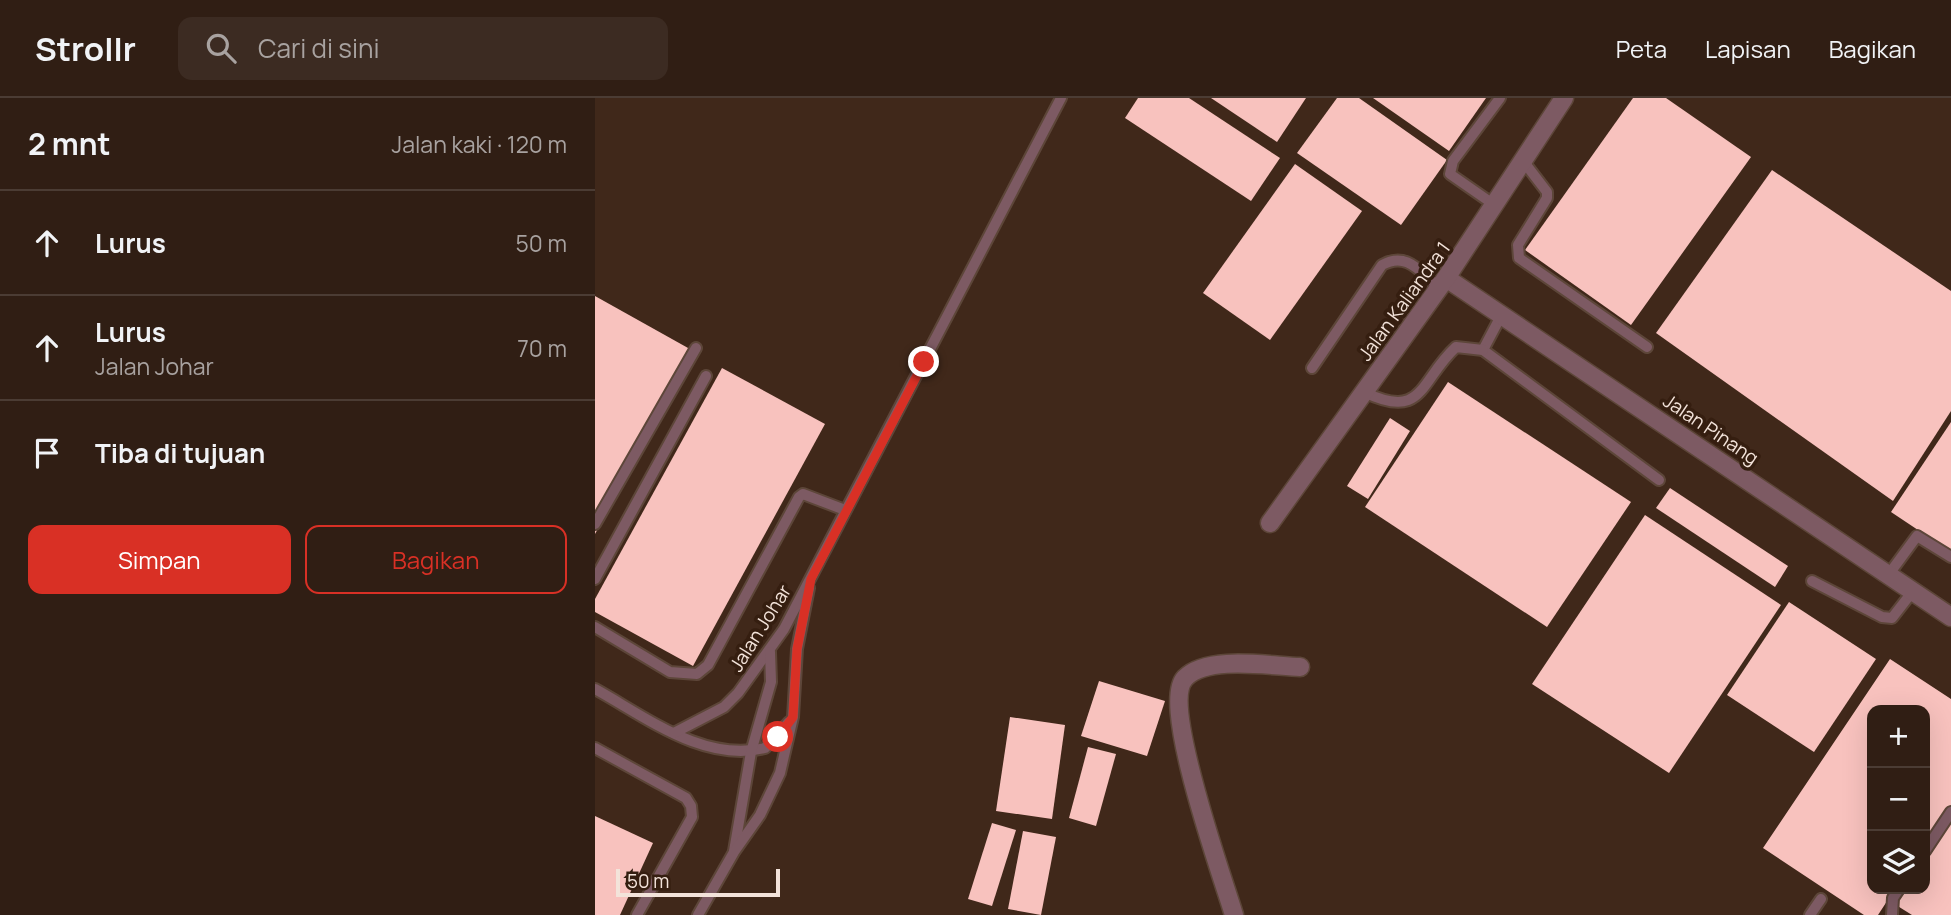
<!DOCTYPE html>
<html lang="id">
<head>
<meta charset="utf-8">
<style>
	body { margin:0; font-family:Manrope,sans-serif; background:#3c2b22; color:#f1f3f6 }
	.controls { position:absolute; right:21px; bottom:21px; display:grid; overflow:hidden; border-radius:14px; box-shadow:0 7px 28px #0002 }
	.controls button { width:63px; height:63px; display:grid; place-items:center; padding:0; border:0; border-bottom:2px solid #4b3c34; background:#301e14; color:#f1f3f6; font:35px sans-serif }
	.scale { position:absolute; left:21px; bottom:18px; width:164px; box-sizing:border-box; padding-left:7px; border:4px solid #f3e3da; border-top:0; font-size:19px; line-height:24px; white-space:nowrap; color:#f3e3da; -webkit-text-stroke:5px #351e10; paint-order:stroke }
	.stop { position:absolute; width:21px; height:21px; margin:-16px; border:5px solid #d93025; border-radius:50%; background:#fff }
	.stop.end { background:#d93025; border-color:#fff; box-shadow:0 2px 7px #0008 }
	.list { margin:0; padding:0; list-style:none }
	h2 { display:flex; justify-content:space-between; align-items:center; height:91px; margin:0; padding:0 28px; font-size:30px }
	h2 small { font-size:23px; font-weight:400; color:#a8a2a0 }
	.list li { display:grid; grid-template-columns:46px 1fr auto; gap:21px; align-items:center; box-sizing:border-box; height:105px; padding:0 28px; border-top:2px solid #4b3c34 }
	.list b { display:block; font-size:26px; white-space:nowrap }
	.list p { margin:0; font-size:23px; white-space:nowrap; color:#a8a2a0 }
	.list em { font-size:23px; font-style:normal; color:#a8a2a0 }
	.actions { display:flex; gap:14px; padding:21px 28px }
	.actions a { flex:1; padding:16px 0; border:2px solid #d93025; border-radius:14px; text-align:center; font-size:24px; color:#d93025 }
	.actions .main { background:#d93025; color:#fff }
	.icon { flex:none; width:38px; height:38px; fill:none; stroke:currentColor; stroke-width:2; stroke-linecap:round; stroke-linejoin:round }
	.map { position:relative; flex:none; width:1356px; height:817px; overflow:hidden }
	header { display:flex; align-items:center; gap:42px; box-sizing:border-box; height:98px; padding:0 35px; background:#301e14; border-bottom:2px solid #4b3c34 }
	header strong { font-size:33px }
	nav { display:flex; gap:38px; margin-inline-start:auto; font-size:24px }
	.search { width:490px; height:63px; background:#3c2b22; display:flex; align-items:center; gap:18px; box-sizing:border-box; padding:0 24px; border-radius:14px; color:#a8a2a0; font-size:26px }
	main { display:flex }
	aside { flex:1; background:#301e14 }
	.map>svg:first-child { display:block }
	.building { fill:#f8c2be }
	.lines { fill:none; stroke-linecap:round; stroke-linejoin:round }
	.service-casing { stroke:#5d4639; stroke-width:14 }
	.minor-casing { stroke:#5d4639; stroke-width:21 }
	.service { stroke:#7d5a63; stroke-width:10 }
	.minor { stroke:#7d5a63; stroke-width:18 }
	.route { stroke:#d93025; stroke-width:9 }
	.labels { text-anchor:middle; stroke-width:7; stroke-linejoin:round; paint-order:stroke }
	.street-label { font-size:19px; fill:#f3e3da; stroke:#351e10 }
</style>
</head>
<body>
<header>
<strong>Strollr</strong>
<div class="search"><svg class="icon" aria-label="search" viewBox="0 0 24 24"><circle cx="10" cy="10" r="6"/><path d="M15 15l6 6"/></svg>Cari di sini</div>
<nav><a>Peta</a><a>Lapisan</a><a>Bagikan</a></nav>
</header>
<main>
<aside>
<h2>2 mnt<small>Jalan kaki · 120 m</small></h2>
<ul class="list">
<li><svg class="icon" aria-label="ahead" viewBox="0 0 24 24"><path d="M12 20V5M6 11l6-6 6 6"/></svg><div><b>Lurus</b></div><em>50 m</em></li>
<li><svg class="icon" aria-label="ahead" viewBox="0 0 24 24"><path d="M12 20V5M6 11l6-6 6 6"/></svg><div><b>Lurus</b><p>Jalan Johar</p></div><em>70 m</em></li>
<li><svg class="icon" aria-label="arrive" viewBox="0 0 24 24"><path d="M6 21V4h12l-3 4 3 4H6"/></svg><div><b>Tiba di tujuan</b></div></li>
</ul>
<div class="actions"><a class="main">Simpan</a><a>Bagikan</a></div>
</aside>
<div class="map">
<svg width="1356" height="817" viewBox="0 0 1356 817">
	<rect width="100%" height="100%" fill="#40281a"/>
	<g class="building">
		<path d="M 543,0 L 594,0 L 685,60 L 656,103 L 530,20 Z"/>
		<path d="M 616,0 L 711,0 L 682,44 Z"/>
		<path d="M 742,0 L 764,0 L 852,62 L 806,127 L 702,55 Z"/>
		<path d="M 778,0 L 891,0 L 854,53 Z"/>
		<path d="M 1038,0 L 1071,0 L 1156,59 L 1036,227 L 930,152 Z"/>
		<path d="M 700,66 L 767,113 L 675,242 L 608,195 Z"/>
		<path d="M 1177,72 L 1356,193 L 1356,313 L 1298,403 L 1061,235 Z"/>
		<path d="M 0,198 L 102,255 L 0,436 Z"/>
		<path d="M 127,270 L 230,326 L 98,568 L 0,514 L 0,501 Z"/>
		<path d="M 853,284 L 1036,404 L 952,529 L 770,409 Z"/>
		<path d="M 795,320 L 815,333 L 773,401 L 752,388 Z"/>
		<path d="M 1356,324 L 1356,454 L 1296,414 Z"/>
		<path d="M 1075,390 L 1193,468 L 1180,489 L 1061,410 Z"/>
		<path d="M 1050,417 L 1186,507 L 1074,675 L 937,586 Z"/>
		<path d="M 1194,504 L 1281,561 L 1219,654 L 1132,597 Z"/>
		<path d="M 1295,561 L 1356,601 L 1356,707 L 1330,746 L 1330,612 L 1277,612 L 1277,791 L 1300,791 L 1283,817 L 1269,817 L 1168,750 Z"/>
		<path d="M 504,583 L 570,603 L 552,658 L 486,638 Z"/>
		<path d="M 415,619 L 470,627 L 457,721 L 401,713 Z"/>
		<path d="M 493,649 L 521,656 L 501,728 L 474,720 Z"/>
		<path d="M 0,718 L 58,745 L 25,817 L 0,817 Z"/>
		<path d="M 397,725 L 421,732 L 397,808 L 373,801 Z"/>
		<path d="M 1356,725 L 1356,817 L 1317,817 L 1301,807 L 1312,791 L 1330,791 L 1330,764 Z"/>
		<path d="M 428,733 L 461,739 L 446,817 L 413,811 Z"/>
	</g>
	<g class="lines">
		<defs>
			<g id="service">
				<path d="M 929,64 L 952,94 L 952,100 L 923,147 L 924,160 L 1052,249"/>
				<path d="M 901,108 L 855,76 L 858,63 L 905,0"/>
				<path d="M 907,216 L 888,252 L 1064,382"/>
				<path d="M 717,270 L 787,167 C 812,153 825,174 844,189"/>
				<path d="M 769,294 C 829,323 824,283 861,249 L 888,252"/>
				<path d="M 0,426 L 101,250"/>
				<path d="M 1294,476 L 1322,438 L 1356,459"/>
				<path d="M 0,481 L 111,278"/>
				<path d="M 1217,483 L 1287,519 L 1297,520 L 1318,493"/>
				<path d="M 0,529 L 75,574 L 102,576 L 113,567 L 204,399 L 208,396 L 250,412"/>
				<path d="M 0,591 C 51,619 109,665 170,650 L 194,624"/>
				<path d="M 79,635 L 129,609 L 143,595 L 189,531 L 466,0"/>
				<path d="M 0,650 L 91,700 L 96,708 L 97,719 L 42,817"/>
				<path d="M 139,753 L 156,654 L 176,584 L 175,554"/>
				<path d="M 1330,753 L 1356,714"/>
				<path d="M 103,817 L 139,754 L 165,717 L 185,675 L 198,619 L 202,551 L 214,490"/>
				<path d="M 1215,817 L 1226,801"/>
				<path d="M 1297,817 L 1298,800 L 1304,791"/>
			</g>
			<g id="minor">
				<path d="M 851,180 L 1356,519"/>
				<path d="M 675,425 L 851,180 L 969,0"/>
				<path d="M 639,817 C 628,780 565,606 590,580 C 612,557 675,568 705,569"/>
			</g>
		</defs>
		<use href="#service" class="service-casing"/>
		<use href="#minor" class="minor-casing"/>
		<use href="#service" class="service"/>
		<use href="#minor" class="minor"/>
	</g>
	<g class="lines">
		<path class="route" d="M 183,639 L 198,619 L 202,551 L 216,481 L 329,264"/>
	</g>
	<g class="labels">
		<g class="street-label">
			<text transform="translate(809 203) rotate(-54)" y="7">Jalan Kaliandra 1</text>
			<text transform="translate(1116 331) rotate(34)" y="7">Jalan Pinang</text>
			<text transform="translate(165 530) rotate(-58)" y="7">Jalan Johar</text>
		</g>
	</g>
</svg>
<div class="controls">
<button>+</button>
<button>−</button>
<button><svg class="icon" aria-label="layers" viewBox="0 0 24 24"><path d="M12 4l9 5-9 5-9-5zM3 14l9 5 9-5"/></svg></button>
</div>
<div class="scale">50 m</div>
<div class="stop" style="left:183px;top:639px"></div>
<div class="stop end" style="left:329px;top:264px"></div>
</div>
</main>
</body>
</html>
